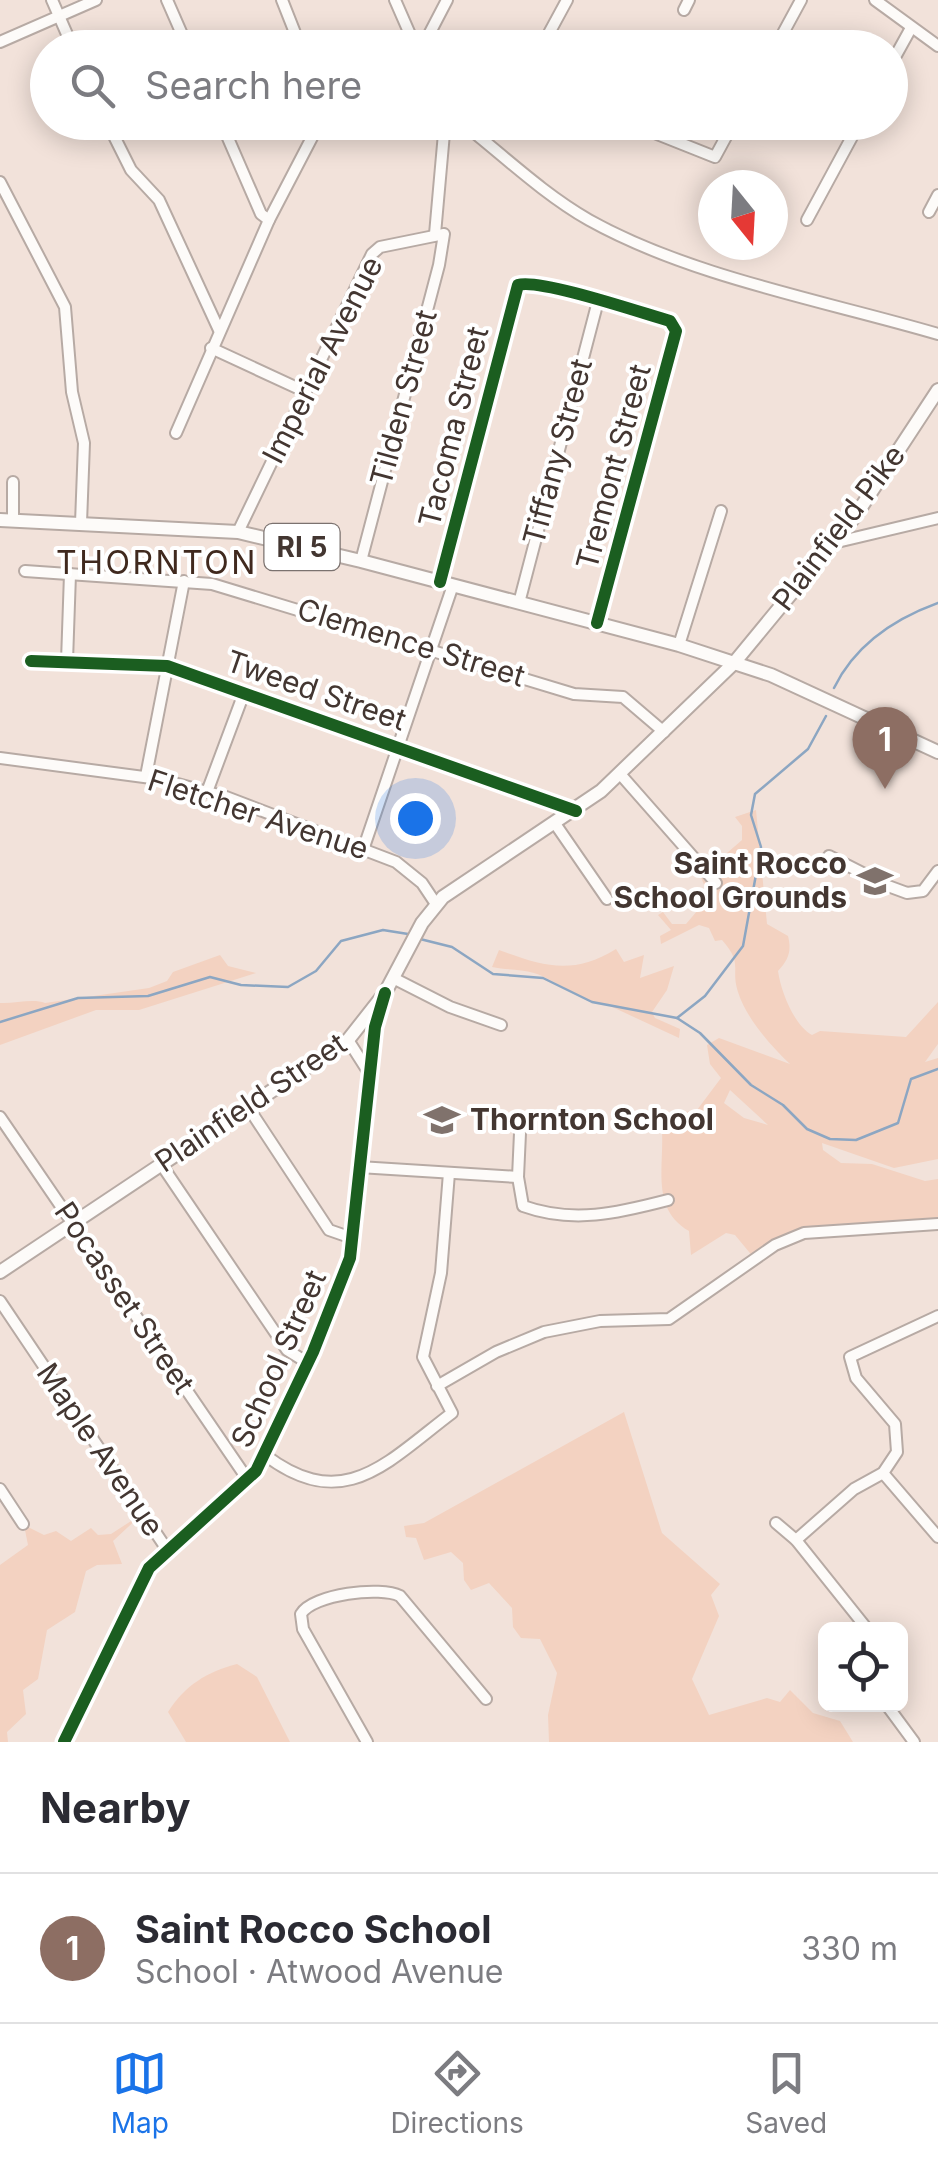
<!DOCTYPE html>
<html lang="en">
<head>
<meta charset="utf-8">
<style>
	body { margin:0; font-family:Inter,sans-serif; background:#f7f7f7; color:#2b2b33 }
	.controls { position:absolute; right:30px; bottom:30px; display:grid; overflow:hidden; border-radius:15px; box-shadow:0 5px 25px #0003 }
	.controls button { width:90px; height:90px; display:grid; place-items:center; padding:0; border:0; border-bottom:2px solid #e1e1e2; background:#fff; color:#2b2b33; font:50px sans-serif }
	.compass { position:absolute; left:698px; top:170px; width:90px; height:90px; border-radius:50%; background:#fff; box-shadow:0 5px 25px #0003; rotate:162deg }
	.you { position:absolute; left:415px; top:818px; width:35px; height:35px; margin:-25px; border:8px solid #fff; border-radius:50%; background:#1a73e8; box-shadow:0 0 0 15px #1a73e833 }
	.badge { display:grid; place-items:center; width:65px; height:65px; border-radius:50%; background:#1a73e8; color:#fff; font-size:32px; font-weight:700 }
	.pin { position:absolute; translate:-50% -82px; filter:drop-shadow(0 2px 5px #0008) }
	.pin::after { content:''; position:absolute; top:52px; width:35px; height:30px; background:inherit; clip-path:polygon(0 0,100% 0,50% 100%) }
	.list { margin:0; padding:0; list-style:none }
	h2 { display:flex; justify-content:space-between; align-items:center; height:130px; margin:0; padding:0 40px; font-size:42px }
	h2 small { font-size:32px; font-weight:400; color:#7c7c81 }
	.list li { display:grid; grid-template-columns:65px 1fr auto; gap:30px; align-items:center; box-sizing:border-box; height:150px; padding:0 40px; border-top:2px solid #e1e1e2 }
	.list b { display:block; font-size:38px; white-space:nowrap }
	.list p { margin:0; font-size:32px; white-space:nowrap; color:#7c7c81 }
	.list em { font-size:32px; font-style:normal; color:#7c7c81 }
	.icon { flex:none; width:55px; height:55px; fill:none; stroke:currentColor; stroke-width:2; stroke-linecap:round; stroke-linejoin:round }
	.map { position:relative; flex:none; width:938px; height:1742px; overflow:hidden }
	.search { position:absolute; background:#fff; box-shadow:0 5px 25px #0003; left:30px; right:30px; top:30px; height:110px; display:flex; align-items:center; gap:25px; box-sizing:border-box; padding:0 35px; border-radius:55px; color:#7c7c81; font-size:38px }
	.sheet { height:280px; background:#fff }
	nav { display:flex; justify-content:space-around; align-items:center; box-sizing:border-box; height:140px; border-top:2px solid #e1e1e2; background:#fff; font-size:28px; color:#7c7c81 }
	nav a { display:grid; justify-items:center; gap:5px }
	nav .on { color:#1a73e8 }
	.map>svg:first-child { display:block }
	.green { fill:#f3d2c1; fill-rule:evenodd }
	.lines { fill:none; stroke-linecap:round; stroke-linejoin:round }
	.stream { stroke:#8ca6c2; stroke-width:2.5 }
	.minor-casing { stroke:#b7aaa4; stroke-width:14 }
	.major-casing { stroke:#b7aaa4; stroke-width:16 }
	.minor { stroke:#fdfbf9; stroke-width:10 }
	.major { stroke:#fdfbf9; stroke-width:12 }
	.cycleway-casing { stroke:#fff; stroke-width:19 }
	.cycleway { stroke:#1b5e20; stroke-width:12 }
	.labels { text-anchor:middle; stroke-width:8; stroke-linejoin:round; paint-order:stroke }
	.shield { fill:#fff; stroke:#7b726f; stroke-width:2.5 }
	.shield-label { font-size:28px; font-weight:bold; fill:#433631 }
	.street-label { font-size:30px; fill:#433631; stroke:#fff }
	.poi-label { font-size:30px; font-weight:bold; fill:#433631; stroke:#fff; text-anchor:end }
	.neighbourhood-label { font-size:32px; letter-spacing:2.5px; fill:#40291e; stroke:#fff }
</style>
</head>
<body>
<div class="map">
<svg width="938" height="1742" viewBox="0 0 938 1742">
	<rect width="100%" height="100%" fill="#f2e2da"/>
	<g class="green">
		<path d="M 756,810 L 767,924 L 788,936 C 792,952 788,960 778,971 C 781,992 794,1025 812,1035 L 820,1031 L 906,1037 L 938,1002 L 938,1044 L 925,1062 L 938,1058 L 938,1159 L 894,1168 L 822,1143 L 823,1150 L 841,1163 L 872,1164 L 925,1181 L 938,1179 L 938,1225 L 819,1230 L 754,1258 L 735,1235 L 726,1233 L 691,1255 L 689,1231 C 651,1209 664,1168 662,1132 L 650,1118 L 697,1110 L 721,1078 L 710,1064 L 707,1045 L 719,1038 L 790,1064 C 771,1046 746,1018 738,992 C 730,967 744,965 722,940 L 715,941 L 709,928 L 699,925 L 661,944 L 660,936 L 671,930 L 658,915 L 663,912 L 672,924 L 686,924 L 709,897 L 696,865 L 727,853 L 742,840 L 742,826 L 735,817 ZM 730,1090 L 768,1125 L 744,1118 L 724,1103 Z"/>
		<path d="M 616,949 L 624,962 L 644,955 L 640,978 L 674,966 L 667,990 L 652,1012 L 655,1018 L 680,1029 L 679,1038 L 608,1005 C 587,1005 554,979 534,973 C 521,969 505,970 492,967 L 499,950 C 543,966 572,976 616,949 Z"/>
		<path d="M 220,955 L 228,966 L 256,973 L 139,1010 L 96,1010 L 0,1045 L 0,1003 C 14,1004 33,998 45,1003 L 149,988 L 167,981 L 173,972 Z"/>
		<path d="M 624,1412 L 662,1533 L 720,1584 L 711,1595 L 719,1616 L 692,1679 L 709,1715 L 767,1698 L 780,1702 L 790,1690 L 813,1713 L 840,1721 L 853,1742 L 549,1742 L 548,1715 L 557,1673 L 540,1639 L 521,1638 L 513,1627 L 512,1608 L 489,1583 L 471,1590 L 464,1580 L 463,1563 L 451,1552 L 424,1560 L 416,1538 L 406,1537 L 404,1526 L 424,1523 Z"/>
		<path d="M 142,1514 L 113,1541 L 122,1564 L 97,1565 L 86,1571 L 75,1612 L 47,1630 L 38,1679 L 23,1690 L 26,1714 L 7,1732 L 8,1742 L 0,1742 L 0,1565 L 28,1545 L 24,1525 L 44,1535 L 56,1531 L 71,1541 L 91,1528 L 98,1535 L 111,1534 Z"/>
		<path d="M 237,1664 L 257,1677 L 290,1742 L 186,1742 L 168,1712 C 185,1685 207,1672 237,1664 Z"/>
	</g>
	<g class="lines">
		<g class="stream">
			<path d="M 834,688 C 855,645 894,619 938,603"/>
			<path d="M 420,939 L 452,947 L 493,974 L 543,978 L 592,1002 L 677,1018 L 700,1033 L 751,1085 L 783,1105 L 807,1129 L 830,1139 L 856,1140 L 898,1123 L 911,1079 L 938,1069"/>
			<path d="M 677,1018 L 705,996 L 743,946 L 761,847 L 751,815 L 755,794 L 808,749 L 826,716"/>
			<path d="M 0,1022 L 78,998 L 148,996 L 210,977 L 241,985 L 288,987 L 316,971 L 341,941 L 383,930 L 408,934"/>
		</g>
		<defs>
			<g id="minor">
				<path d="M 52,0 L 73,48"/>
				<path d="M 167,0 L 188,48"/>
				<path d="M 282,0 L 301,48"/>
				<path d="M 395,0 L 416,48"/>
				<path d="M 875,0 L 938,46"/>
				<path d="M 684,10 L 689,0"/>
				<path d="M 427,39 L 448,48"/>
				<path d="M 0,42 L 96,0"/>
				<path d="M 422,48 L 447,0"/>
				<path d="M 541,48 L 567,0"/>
				<path d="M 775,48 L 801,0"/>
				<path d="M 890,66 L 911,28"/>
				<path d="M 107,122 L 131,170 L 159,200 L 219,330"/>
				<path d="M 221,122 L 261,214 L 269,220"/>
				<path d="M 461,122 C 503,155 542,193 589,220 C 691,277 826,301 938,334"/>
				<path d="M 627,122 L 715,157 L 734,122"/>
				<path d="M 0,182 L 65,307 L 72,392 L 84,443 L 81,523"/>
				<path d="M 929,212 L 938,195"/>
				<path d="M 807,220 L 860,122"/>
				<path d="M 435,234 L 445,122"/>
				<path d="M 211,348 L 306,392"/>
				<path d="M 176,433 L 269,220 L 320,122"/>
				<path d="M 13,482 L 13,520"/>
				<path d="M 238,532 L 372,254 L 380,247 L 444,234 L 439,265 L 361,561"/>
				<path d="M 833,543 L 938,518"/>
				<path d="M 25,571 L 212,584 L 574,694 L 623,697 L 664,732"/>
				<path d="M 440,582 L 518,285 C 539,278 642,313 670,321 L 676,331 L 597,623"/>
				<path d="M 519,603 L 598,301"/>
				<path d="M 679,645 L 721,511"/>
				<path d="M 31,661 L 167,666 L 575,811"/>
				<path d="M 67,661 L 70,574"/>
				<path d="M 0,758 L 159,779 L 226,797 L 396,862 L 422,883 L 436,904"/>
				<path d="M 621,775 L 716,883"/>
				<path d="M 146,776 L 184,581"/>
				<path d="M 207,792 L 244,693"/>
				<path d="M 556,825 L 607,899"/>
				<path d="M 364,847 L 453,585"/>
				<path d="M 829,856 L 888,886 L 907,893 L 923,891 L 938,871"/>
				<path d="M 393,978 L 450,1007 L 501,1025"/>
				<path d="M 348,1040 L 371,1076"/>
				<path d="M 248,1107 L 329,1230 L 352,1238"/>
				<path d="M 0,1117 L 248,1480"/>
				<path d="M 520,1133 L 518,1177 L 523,1206 C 573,1224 618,1213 668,1200"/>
				<path d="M 161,1164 L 287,1350 L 308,1363"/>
				<path d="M 359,1167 L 518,1177"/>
				<path d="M 0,1301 L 166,1548"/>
				<path d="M 437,1386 L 496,1352 L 544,1332 L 600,1321 L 669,1319 L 775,1245 L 804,1233 L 938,1224"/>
				<path d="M 265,1455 C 344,1515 387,1462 452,1413 L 423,1357 L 441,1273 L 449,1173"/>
				<path d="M 883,1473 L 938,1537"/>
				<path d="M 0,1489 L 23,1524"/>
				<path d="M 776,1523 L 796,1540 L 868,1630"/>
				<path d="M 796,1540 L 854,1489 L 883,1473 L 897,1452 L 895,1424 L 856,1378 L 850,1357 L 938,1316"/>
				<path d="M 886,1704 L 914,1742"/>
				<path d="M 64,1742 L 149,1568 L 256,1471 L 313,1352 L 350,1258 L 375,1027 L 383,999"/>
				<path d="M 367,1742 L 303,1629 L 301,1614 C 313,1594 381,1586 400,1596 L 486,1699"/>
			</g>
			<g id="major">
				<path d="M 0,520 L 238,532 L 361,561 L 679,645 L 771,675 L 938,752"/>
				<path d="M 0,1272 L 348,1040 L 385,993 L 422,923 L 443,897 L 601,791 L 734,663 L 856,515 L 938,390"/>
			</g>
		</defs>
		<use href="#minor" class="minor-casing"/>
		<use href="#major" class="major-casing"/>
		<use href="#minor" class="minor"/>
		<use href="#major" class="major"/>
		<defs>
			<g id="cycleway">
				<path d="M 440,582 L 518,285 C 539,278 642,313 670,321 L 676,331 L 597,623"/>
				<path d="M 31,661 L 167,666 L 576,811"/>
				<path d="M 64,1742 L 149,1568 L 256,1471 L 313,1352 L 350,1258 L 375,1027 L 385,993"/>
			</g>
		</defs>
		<use href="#cycleway" class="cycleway-casing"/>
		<use href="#cycleway" class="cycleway"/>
	</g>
	<defs>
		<symbol id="school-bare" viewBox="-9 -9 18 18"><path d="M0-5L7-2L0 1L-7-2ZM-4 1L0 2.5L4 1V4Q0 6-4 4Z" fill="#80726c" stroke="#fff" stroke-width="2.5" paint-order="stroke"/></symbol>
	</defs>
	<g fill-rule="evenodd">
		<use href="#school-bare" x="850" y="856" width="50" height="50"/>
		<use href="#school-bare" x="417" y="1095" width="50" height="50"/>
	</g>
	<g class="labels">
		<rect class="shield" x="264.5" y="524" width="75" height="46" rx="8"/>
		<g class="shield-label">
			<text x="302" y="557">RI 5</text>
		</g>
		<g class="street-label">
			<text transform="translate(323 360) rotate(-63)" y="10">Imperial Avenue</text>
			<text transform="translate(404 398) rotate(-75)" y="10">Tilden Street</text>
			<text transform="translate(454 427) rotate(-76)" y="10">Tacoma Street</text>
			<text transform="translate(558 452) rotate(-75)" y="10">Tiffany Street</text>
			<text transform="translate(614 467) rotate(-75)" y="10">Tremont Street</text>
			<text transform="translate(839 528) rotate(-53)" y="10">Plainfield Pike</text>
			<text transform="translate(411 643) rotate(17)" y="10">Clemence Street</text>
			<text transform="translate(316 691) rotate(19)" y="10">Tweed Street</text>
			<text transform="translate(258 815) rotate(18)" y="10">Fletcher Avenue</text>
			<text transform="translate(251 1103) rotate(-34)" y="10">Plainfield Street</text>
			<text transform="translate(124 1298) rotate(56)" y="10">Pocasset Street</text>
			<text transform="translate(279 1359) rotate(-66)" y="10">School Street</text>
			<text transform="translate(100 1450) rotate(56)" y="10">Maple Avenue</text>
		</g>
		<g class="poi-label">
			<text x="847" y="874">Saint Rocco<tspan x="847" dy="34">School Grounds</tspan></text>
			<text x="470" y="1130" text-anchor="start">Thornton School</text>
		</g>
		<g class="neighbourhood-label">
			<text x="157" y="574">THORNTON</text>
		</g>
	</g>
</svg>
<div class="controls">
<button><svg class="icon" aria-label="locate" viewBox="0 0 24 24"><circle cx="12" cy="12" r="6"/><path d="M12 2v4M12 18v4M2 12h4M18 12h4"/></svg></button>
</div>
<svg class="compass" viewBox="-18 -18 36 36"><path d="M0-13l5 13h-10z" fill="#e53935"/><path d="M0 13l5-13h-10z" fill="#7c7c81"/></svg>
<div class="you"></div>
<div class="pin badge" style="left:885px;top:789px;background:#8d6e63">1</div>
<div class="search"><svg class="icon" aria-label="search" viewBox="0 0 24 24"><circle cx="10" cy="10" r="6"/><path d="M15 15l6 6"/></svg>Search here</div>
</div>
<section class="sheet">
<h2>Nearby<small></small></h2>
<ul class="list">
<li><span class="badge" style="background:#8d6e63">1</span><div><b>Saint Rocco School</b><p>School · Atwood Avenue</p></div><em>330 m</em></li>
</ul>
</section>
<nav>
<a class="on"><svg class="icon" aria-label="map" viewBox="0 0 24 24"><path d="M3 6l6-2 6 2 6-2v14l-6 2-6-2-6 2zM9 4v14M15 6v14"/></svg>Map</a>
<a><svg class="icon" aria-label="directions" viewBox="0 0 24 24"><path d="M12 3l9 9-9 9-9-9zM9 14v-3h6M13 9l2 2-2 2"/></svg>Directions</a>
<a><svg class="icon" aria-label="saved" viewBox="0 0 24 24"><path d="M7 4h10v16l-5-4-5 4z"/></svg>Saved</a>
</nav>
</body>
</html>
